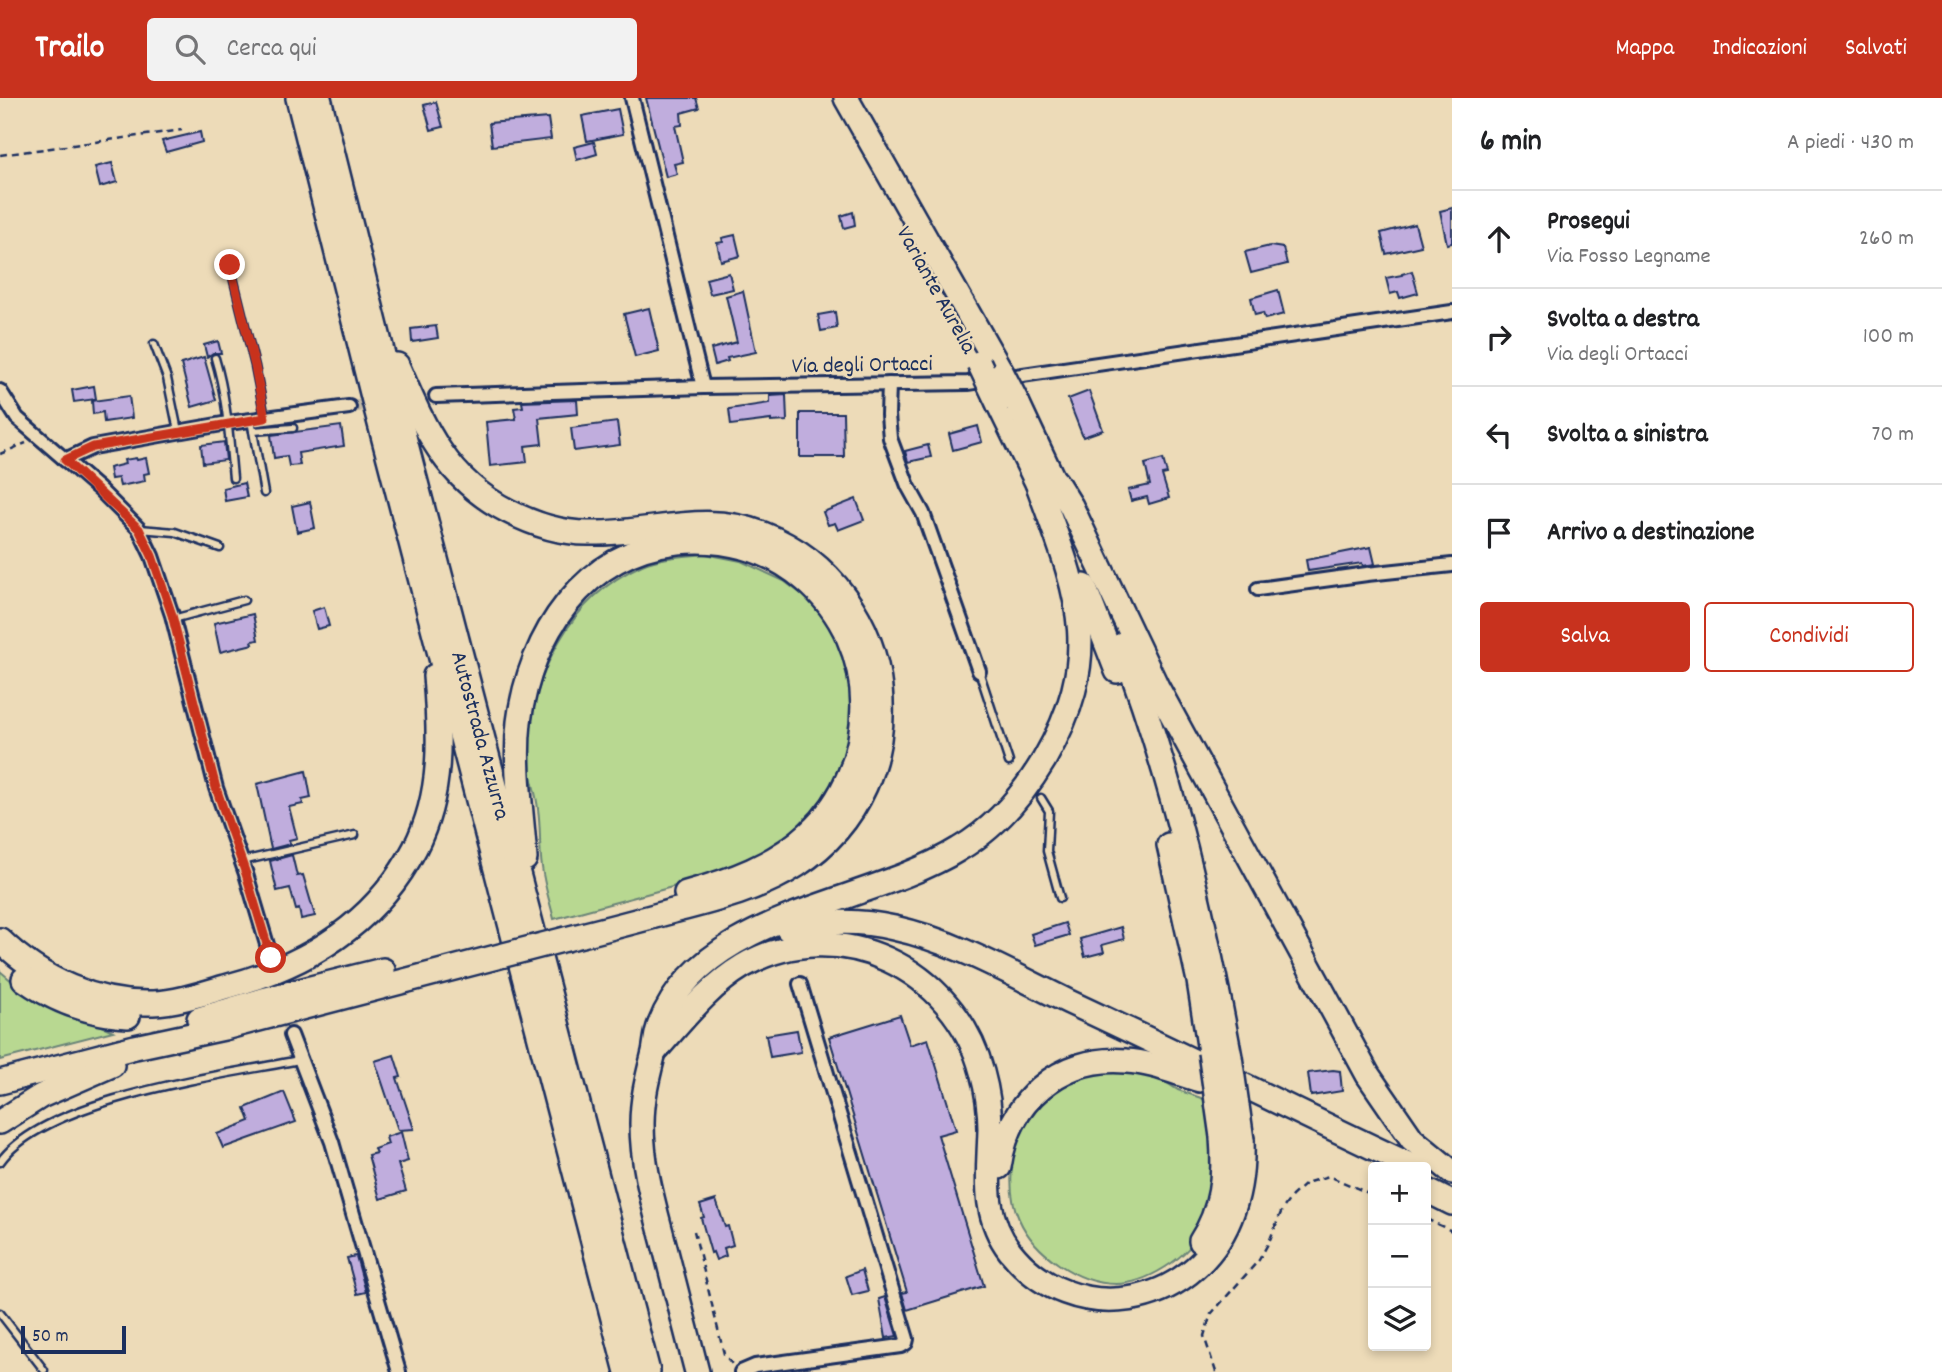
<!DOCTYPE html>
<html lang="it">
<head>
<meta charset="utf-8">
<style>
	body { margin:0; font-family:Dekko,sans-serif; background:#f2f2f2; color:#202124 }
	.controls { position:absolute; right:21px; bottom:21px; display:grid; overflow:hidden; border-radius:7px; box-shadow:0 4px 10px #0003 }
	.controls button { width:63px; height:63px; display:grid; place-items:center; padding:0; border:0; border-bottom:2px solid #e0e0e0; background:#fff; color:#202124; font:35px sans-serif }
	.scale { position:absolute; left:21px; bottom:18px; width:105px; box-sizing:border-box; padding-left:7px; border:4px solid #1b2f5e; border-top:0; font-size:19px; line-height:24px; white-space:nowrap; color:#1b2f5e; -webkit-text-stroke:5px #eddbb8; paint-order:stroke }
	.stop { position:absolute; width:21px; height:21px; margin:-16px; border:5px solid #c8321e; border-radius:50%; background:#fff }
	.stop.end { background:#c8321e; border-color:#fff; box-shadow:0 2px 7px #0008 }
	.list { margin:0; padding:0; list-style:none }
	h2 { display:flex; justify-content:space-between; align-items:center; height:91px; margin:0; padding:0 28px; font-size:30px }
	h2 small { font-size:23px; font-weight:400; color:#757577 }
	.list li { display:grid; grid-template-columns:46px 1fr auto; gap:21px; align-items:center; box-sizing:border-box; height:98px; padding:0 28px; border-top:2px solid #e0e0e0 }
	.list b { display:block; font-size:26px; white-space:nowrap }
	.list p { margin:0; font-size:23px; white-space:nowrap; color:#757577 }
	.list em { font-size:23px; font-style:normal; color:#757577 }
	.actions { display:flex; gap:14px; padding:21px 28px }
	.actions a { flex:1; padding:16px 0; border:2px solid #c8321e; border-radius:7px; text-align:center; font-size:24px; color:#c8321e }
	.actions .main { background:#c8321e; color:#fff }
	.icon { flex:none; width:38px; height:38px; fill:none; stroke:currentColor; stroke-width:2; stroke-linecap:round; stroke-linejoin:round }
	.map { position:relative; flex:none; width:1452px; height:1274px; overflow:hidden }
	header { display:flex; align-items:center; gap:42px; box-sizing:border-box; height:98px; padding:0 35px; background:#c8321e; color:#fff }
	header strong { font-size:33px }
	nav { display:flex; gap:38px; margin-inline-start:auto; font-size:24px }
	.search { width:490px; height:63px; background:#f2f2f2; display:flex; align-items:center; gap:18px; box-sizing:border-box; padding:0 24px; border-radius:7px; color:#757577; font-size:26px }
	main { display:flex }
	aside { flex:1; background:#fff }
	.map>svg:first-child { display:block }
	.green { fill:#b8d891; stroke:#6a8478; stroke-width:2 }
	.building { fill:#c0addd; stroke:#1b2f5e; stroke-width:2 }
	.lines { fill:none; stroke-linecap:round; stroke-linejoin:round }
	.street-tunnel { stroke:#c3b9a6; stroke-width:12; stroke-dasharray:12 6; stroke-linecap:butt }
	.lane-casing { stroke:#1b2f5e; stroke-width:11 }
	.street-casing { stroke:#1b2f5e; stroke-width:18 }
	.highway-casing { stroke:#1b2f5e; stroke-width:28 }
	.path { stroke:#1b2f5e; stroke-width:2.5; stroke-dasharray:7 5; stroke-linecap:butt }
	.lane { stroke:#eddbb8; stroke-width:6 }
	.street { stroke:#eddbb8; stroke-width:12 }
	.highway { stroke:#eddbb8; stroke-width:23 }
	.highway-bridge-casing { stroke:#1b2f5e; stroke-width:28; stroke-linecap:butt }
	.highway-bridge { stroke:#eddbb8; stroke-width:23 }
	.route { stroke:#c8321e; stroke-width:9 }
	.labels { text-anchor:middle; stroke-width:5; stroke-linejoin:round; paint-order:stroke }
	.street-label { font-size:23px; fill:#1b2f5e; stroke:#eddbb8 }
</style>
</head>
<body>
<header>
<strong>Trailo</strong>
<div class="search"><svg class="icon" aria-label="search" viewBox="0 0 24 24"><circle cx="10" cy="10" r="6"/><path d="M15 15l6 6"/></svg>Cerca qui</div>
<nav><a>Mappa</a><a>Indicazioni</a><a>Salvati</a></nav>
</header>
<main>
<div class="map">
<svg width="1452" height="1274" viewBox="0 0 1452 1274">
	<rect width="100%" height="100%" fill="#eddbb8"/>
	<filter id="ink" filterUnits="userSpaceOnUse"><feTurbulence type="fractalNoise" baseFrequency=".0143" numOctaves="2"/><feDisplacementMap in="SourceGraphic" scale="14" xChannelSelector="R" yChannelSelector="G"/><feConvolveMatrix kernelMatrix="1 2 1 2 8 2 1 2 1" color-interpolation-filters="sRGB"/></filter>
	<g filter="url(#ink)">
		<g class="green">
			<path d="M 705,456 L 741,463 L 784,483 L 817,508 L 854,568 L 855,633 L 829,698 L 788,742 L 720,776 L 554,821 C 550,804 544,787 542,769 C 539,750 541,730 538,711 C 536,691 527,673 528,653 C 532,575 569,500 642,467 C 661,459 685,458 705,456 Z"/>
			<path d="M 0,873 L 21,891 L 113,933 L 0,962 Z"/>
			<path d="M 1142,969 L 1178,992 L 1204,1001 C 1208,1024 1218,1051 1215,1074 C 1214,1090 1207,1117 1201,1131 C 1190,1159 1146,1186 1116,1186 C 1078,1186 1034,1155 1019,1121 C 1008,1098 1010,1066 1017,1043 C 1025,1020 1044,987 1069,978 C 1086,973 1123,971 1142,969 Z"/>
		</g>
		<g class="building">
			<path d="M 646,0 L 696,0 L 699,10 L 681,15 L 682,27 L 675,28 L 683,64 L 674,66 L 677,76 L 666,79 Z"/>
			<path d="M 436,4 L 443,29 L 431,32 L 424,7 Z"/>
			<path d="M 618,11 L 623,36 L 587,43 L 582,18 Z"/>
			<path d="M 548,20 L 551,41 L 492,48 L 489,25 Z"/>
			<path d="M 200,34 L 202,44 L 166,54 L 162,43 Z"/>
			<path d="M 594,44 L 597,56 L 577,62 L 574,49 Z"/>
			<path d="M 112,65 L 117,84 L 100,89 L 95,69 Z"/>
			<path d="M 1452,110 L 1452,145 L 1447,146 L 1440,113 Z"/>
			<path d="M 853,114 L 855,127 L 844,130 L 841,118 Z"/>
			<path d="M 1415,126 L 1421,148 L 1386,156 L 1381,135 Z"/>
			<path d="M 735,137 L 740,158 L 721,163 L 717,145 L 723,144 L 722,140 Z"/>
			<path d="M 1270,148 L 1283,150 L 1287,166 L 1251,175 L 1245,154 Z"/>
			<path d="M 1412,173 L 1418,195 L 1400,200 L 1398,194 L 1390,196 L 1386,180 L 1402,177 L 1402,176 Z"/>
			<path d="M 729,175 L 733,191 L 710,196 L 706,181 Z"/>
			<path d="M 1278,192 L 1284,216 L 1265,221 L 1263,215 L 1255,217 L 1251,200 Z"/>
			<path d="M 743,193 L 756,254 L 727,260 L 728,263 L 715,267 L 711,251 L 737,244 L 726,198 Z"/>
			<path d="M 649,210 L 659,253 L 635,259 L 624,216 Z"/>
			<path d="M 835,214 L 837,230 L 821,233 L 818,217 Z"/>
			<path d="M 436,228 L 438,240 L 412,244 L 411,231 Z"/>
			<path d="M 218,243 L 221,255 L 213,255 L 207,259 L 204,247 Z"/>
			<path d="M 204,259 L 216,302 L 192,309 L 181,266 Z"/>
			<path d="M 94,288 L 96,301 L 74,304 L 72,292 Z"/>
			<path d="M 1089,293 L 1103,332 L 1083,339 L 1068,301 Z"/>
			<path d="M 786,297 L 787,323 L 771,324 L 771,322 L 731,327 L 729,311 L 770,305 L 770,298 Z"/>
			<path d="M 129,298 L 132,320 L 104,324 L 103,314 L 93,316 L 92,303 Z"/>
			<path d="M 577,302 L 578,316 L 539,320 L 542,346 L 525,348 L 527,364 L 490,368 L 486,324 L 516,321 L 514,310 L 523,309 L 522,304 Z"/>
			<path d="M 800,315 L 843,315 L 844,359 L 800,359 Z"/>
			<path d="M 617,324 L 620,347 L 574,353 L 571,330 Z"/>
			<path d="M 341,328 L 344,348 L 298,355 L 300,367 L 289,368 L 287,358 L 274,360 L 271,337 Z"/>
			<path d="M 978,328 L 982,344 L 953,352 L 949,336 Z"/>
			<path d="M 224,344 L 226,362 L 203,365 L 201,347 Z"/>
			<path d="M 928,347 L 931,359 L 908,364 L 905,353 Z"/>
			<path d="M 136,360 L 137,362 L 146,360 L 149,375 L 144,376 L 145,383 L 120,388 L 118,380 L 111,381 L 109,370 L 125,366 L 124,362 Z"/>
			<path d="M 1163,361 L 1167,376 L 1162,377 L 1169,400 L 1149,406 L 1147,399 L 1131,403 L 1128,392 L 1150,387 L 1145,366 Z"/>
			<path d="M 244,385 L 247,399 L 225,403 L 223,390 Z"/>
			<path d="M 856,401 L 864,422 L 838,432 L 835,425 L 828,427 L 823,414 Z"/>
			<path d="M 310,404 L 315,430 L 297,434 L 292,408 Z"/>
			<path d="M 1371,449 L 1375,466 L 1363,468 L 1362,465 L 1308,473 L 1306,462 Z"/>
			<path d="M 324,509 L 329,528 L 317,531 L 312,513 Z"/>
			<path d="M 253,516 L 258,542 L 252,543 L 253,546 L 220,554 L 214,525 Z"/>
			<path d="M 306,673 L 311,700 L 302,702 L 303,706 L 289,709 L 297,740 L 289,742 L 290,746 L 271,751 L 257,686 Z"/>
			<path d="M 292,757 L 297,778 L 303,777 L 315,818 L 301,821 L 299,811 L 296,812 L 290,790 L 277,793 L 270,763 Z"/>
			<path d="M 1065,825 L 1069,837 L 1035,847 L 1031,836 Z"/>
			<path d="M 1121,829 L 1124,841 L 1102,847 L 1104,854 L 1085,859 L 1080,841 Z"/>
			<path d="M 900,917 L 910,947 L 928,941 L 956,1032 L 938,1037 L 984,1188 L 907,1212 L 902,1195 L 907,1194 L 829,939 Z"/>
			<path d="M 797,932 L 801,954 L 770,959 L 766,937 Z"/>
			<path d="M 394,957 L 401,979 L 397,980 L 414,1031 L 398,1032 L 375,963 Z"/>
			<path d="M 1333,972 L 1340,973 L 1342,993 L 1311,998 L 1308,975 Z"/>
			<path d="M 284,994 L 296,1024 L 223,1050 L 217,1036 L 250,1023 L 245,1010 Z"/>
			<path d="M 401,1034 L 408,1063 L 398,1066 L 406,1093 L 380,1101 L 368,1057 L 376,1055 L 374,1051 L 388,1046 L 386,1039 Z"/>
			<path d="M 716,1102 L 725,1129 L 728,1128 L 733,1147 L 724,1150 L 726,1158 L 716,1162 L 713,1154 L 711,1155 L 701,1120 L 704,1119 L 700,1107 Z"/>
			<path d="M 356,1158 L 366,1194 L 357,1196 L 347,1160 Z"/>
			<path d="M 862,1172 L 868,1193 L 852,1197 L 846,1178 Z"/>
			<path d="M 885,1199 L 897,1238 L 886,1240 L 879,1201 Z"/>
		</g>
		<g class="lines">
			<g class="street-tunnel">
				<path d="M 349,309 L 380,305"/>
				<path d="M 273,869 L 291,937"/>
			</g>
			<defs>
				<g id="lane">
					<path d="M 230,167 L 255,268 L 265,319"/>
					<path d="M 154,246 L 167,280 L 178,333"/>
					<path d="M 215,260 C 227,300 229,339 233,380"/>
					<path d="M 251,322 L 264,395"/>
					<path d="M 253,333 L 293,330"/>
					<path d="M 140,431 L 175,434 L 220,450"/>
					<path d="M 173,521 L 244,502"/>
					<path d="M 979,573 L 1009,664"/>
					<path d="M 1041,700 L 1049,713 L 1047,753 L 1060,800"/>
					<path d="M 242,763 L 355,737"/>
					<path d="M 0,1064 C 45,1000 224,977 299,962"/>
					<path d="M 0,1215 L 44,1272"/>
				</g>
				<g id="street">
					<path d="M 632,0 L 703,289"/>
					<path d="M 889,286 L 888,317 L 890,340 L 908,388 L 923,415 L 979,573"/>
					<path d="M 0,293 L 17,320 L 99,391 L 139,431 L 152,458 L 172,517 L 216,690 L 246,776 L 271,860"/>
					<path d="M 436,298 L 703,289 L 968,285 L 1452,214"/>
					<path d="M 65,362 L 93,349 L 228,325 L 349,309"/>
					<path d="M 1258,491 L 1367,476 L 1452,467"/>
					<path d="M 291,937 L 332,1044 L 399,1274"/>
					<path d="M 741,1274 L 755,1268 L 901,1248 L 906,1245 L 907,1241 L 800,886"/>
				</g>
				<g id="highway">
					<path d="M 298,0 L 372,295 L 627,1274"/>
					<path d="M 319,0 L 389,281 L 648,1274"/>
					<path d="M 846,0 L 1002,275"/>
					<path d="M 397,267 C 424,329 445,381 508,413 C 533,426 560,435 588,435 C 648,437 704,412 763,436 C 903,491 924,685 797,767 C 760,791 716,802 673,813 C 637,823 602,832 566,841"/>
					<path d="M 998,305 L 1044,399"/>
					<path d="M 1018,306 L 1061,398"/>
					<path d="M 1056,384 L 1071,408 L 1157,589 L 1368,977 L 1412,1041 L 1452,1074"/>
					<path d="M 1084,488 L 1117,573"/>
					<path d="M 1122,547 C 1173,680 1204,819 1230,959"/>
					<path d="M 1169,747 L 1199,883 L 1210,954"/>
					<path d="M 525,761 C 522,716 514,669 519,624 C 530,537 584,454 677,444 C 724,439 769,451 805,482 C 882,547 881,668 809,735 C 775,767 730,783 686,795"/>
					<path d="M 788,831 C 822,823 860,822 894,830 C 955,843 1013,877 1069,904 C 1185,958 1299,1015 1414,1069"/>
					<path d="M 0,842 C 40,881 96,907 153,905 C 177,904 201,896 225,889 C 306,868 375,827 415,750 C 443,696 440,637 435,578"/>
					<path d="M 24,881 C 55,903 90,916 128,918"/>
					<path d="M 199,921 L 263,902 L 383,872"/>
					<path d="M 656,952 C 683,922 708,889 743,868 C 838,813 955,871 982,974 C 987,992 990,1012 990,1031 C 989,1075 981,1116 1010,1153 C 1072,1232 1193,1212 1230,1120 C 1240,1095 1243,1069 1242,1042"/>
					<path d="M 0,984 L 135,949 L 224,930 L 504,857"/>
					<path d="M 0,1024 L 41,998 L 112,967"/>
					<path d="M 999,1069 C 1008,1004 1060,957 1126,963 C 1151,964 1176,975 1200,982"/>
					<path d="M 1426,1092 L 1452,1105"/>
					<path d="M 1201,1143 C 1222,1112 1225,1076 1222,1039"/>
					<path d="M 697,1274 C 686,1230 674,1186 663,1142 C 653,1104 642,1066 642,1026 C 642,1000 648,978 654,954 C 656,944 656,935 660,926 C 704,814 867,808 959,751 C 995,730 1023,697 1044,662 C 1106,554 1077,494 1038,387"/>
				</g>
			</defs>
			<use href="#lane" class="lane-casing"/>
			<use href="#street" class="street-casing"/>
			<use href="#highway" class="highway-casing"/>
			<g class="path">
				<path d="M 0,57 L 182,32"/>
				<path d="M 0,356 L 26,345"/>
				<path d="M 1426,1121 L 1452,1133"/>
				<path d="M 694,1133 L 724,1256 L 732,1266"/>
				<path d="M 1216,1274 L 1204,1238 L 1211,1216 L 1259,1162 L 1269,1144 L 1282,1112 L 1292,1098 L 1306,1085 L 1329,1078 L 1373,1097"/>
			</g>
			<use href="#lane" class="lane"/>
			<use href="#street" class="street"/>
			<use href="#highway" class="highway"/>
			<defs>
				<g id="highway-bridge">
					<path d="M 979,265 L 998,305"/>
					<path d="M 1002,275 L 1018,306"/>
					<path d="M 504,857 L 566,841"/>
					<path d="M 1210,954 L 1222,1039"/>
					<path d="M 1230,959 L 1242,1042"/>
				</g>
			</defs>
			<use href="#highway-bridge" class="highway-bridge-casing"/>
			<use href="#highway-bridge" class="highway-bridge"/>
		</g>
	</g>
	<g class="lines" filter="url(#ink)">
		<path class="route" d="M 230,167 L 255,268 L 265,320 L 93,349 L 65,362 L 139,431 L 152,458 L 172,517 L 216,690 L 246,776 L 271,860"/>
	</g>
	<g class="labels">
		<g class="street-label">
			<text transform="translate(938 191) rotate(61)" y="8">Variante Aurelia</text>
			<text transform="translate(862 265) rotate(-1)" y="8">Via degli Ortacci</text>
			<text transform="translate(482 637) rotate(75)" y="8">Autostrada Azzurra</text>
		</g>
	</g>
</svg>
<div class="controls">
<button>+</button>
<button>−</button>
<button><svg class="icon" aria-label="layers" viewBox="0 0 24 24"><path d="M12 4l9 5-9 5-9-5zM3 14l9 5 9-5"/></svg></button>
</div>
<div class="scale">50 m</div>
<div class="stop" style="left:271px;top:860px"></div>
<div class="stop end" style="left:230px;top:167px"></div>
</div>
<aside>
<h2>6 min<small>A piedi · 430 m</small></h2>
<ul class="list">
<li><svg class="icon" aria-label="ahead" viewBox="0 0 24 24"><path d="M12 20V5M6 11l6-6 6 6"/></svg><div><b>Prosegui</b><p>Via Fosso Legname</p></div><em>260 m</em></li>
<li><svg class="icon" aria-label="right" viewBox="0 0 24 24"><path d="M7 20v-9h11M14 6l5 5-5 5"/></svg><div><b>Svolta a destra</b><p>Via degli Ortacci</p></div><em>100 m</em></li>
<li><svg class="icon" aria-label="left" viewBox="0 0 24 24"><path d="M17 20v-9H6M10 6l-5 5 5 5"/></svg><div><b>Svolta a sinistra</b></div><em>70 m</em></li>
<li><svg class="icon" aria-label="arrive" viewBox="0 0 24 24"><path d="M6 21V4h12l-3 4 3 4H6"/></svg><div><b>Arrivo a destinazione</b></div></li>
</ul>
<div class="actions"><a class="main">Salva</a><a>Condividi</a></div>
</aside>
</main>
</body>
</html>
